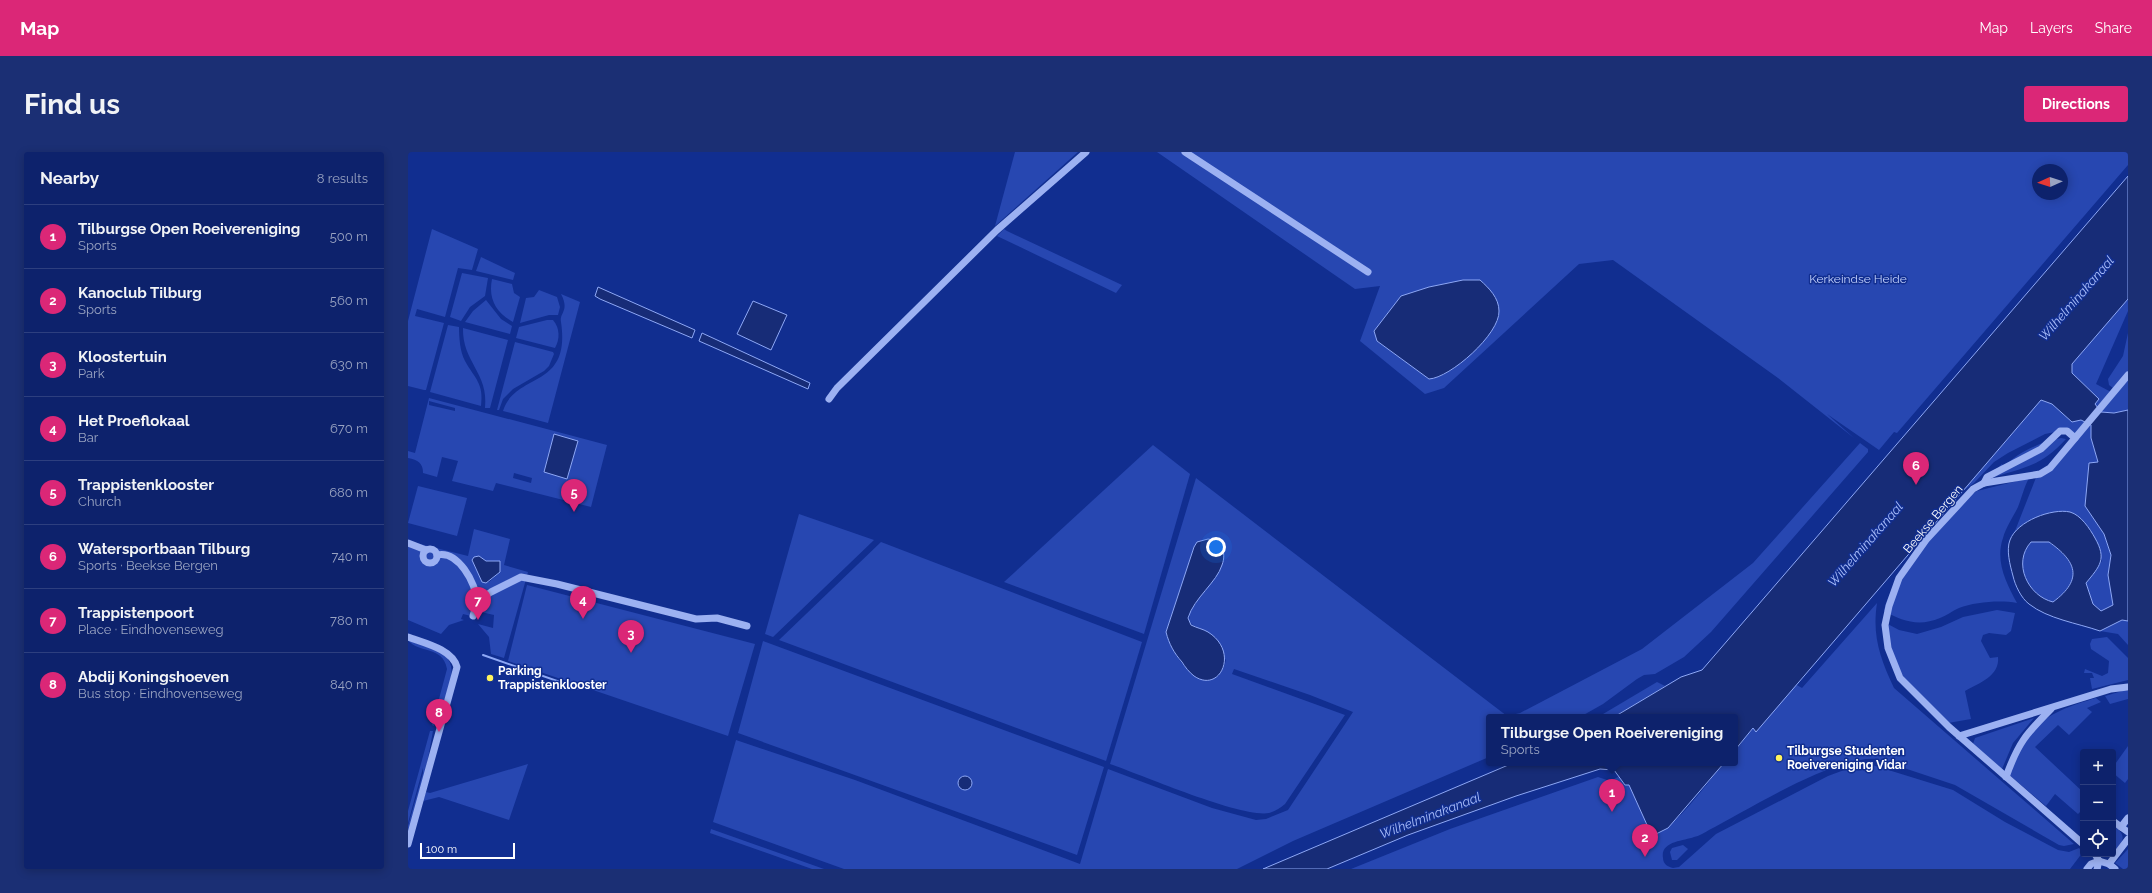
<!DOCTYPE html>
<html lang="en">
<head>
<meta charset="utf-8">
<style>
	body { margin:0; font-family:Raleway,sans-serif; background:#1b2f74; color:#f1f3f6 }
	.controls { position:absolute; right:12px; bottom:12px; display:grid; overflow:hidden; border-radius:4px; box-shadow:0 2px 10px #0003 }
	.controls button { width:36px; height:36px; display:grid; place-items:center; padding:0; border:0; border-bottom:1px solid #2d3f7f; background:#0d226c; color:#f1f3f6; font:20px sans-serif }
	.compass { position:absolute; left:1624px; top:12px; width:36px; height:36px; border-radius:50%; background:#0d226c; box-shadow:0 2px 10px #0003; rotate:267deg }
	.scale { position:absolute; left:12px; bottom:10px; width:95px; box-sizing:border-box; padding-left:4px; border:2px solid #fff; border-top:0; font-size:11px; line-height:14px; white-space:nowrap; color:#fff; -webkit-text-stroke:3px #112e90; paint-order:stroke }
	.you { position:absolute; left:808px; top:395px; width:14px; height:14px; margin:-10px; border:3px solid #fff; border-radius:50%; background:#1a73e8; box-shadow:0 0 0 6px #1a73e833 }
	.badge { display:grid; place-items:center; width:26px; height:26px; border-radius:50%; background:#db2777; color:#fff; font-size:13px; font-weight:700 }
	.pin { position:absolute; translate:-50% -33px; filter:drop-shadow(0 1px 2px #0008) }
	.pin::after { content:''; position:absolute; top:21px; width:14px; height:12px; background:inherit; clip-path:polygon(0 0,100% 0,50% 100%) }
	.popup { position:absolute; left:1078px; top:562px; width:252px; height:52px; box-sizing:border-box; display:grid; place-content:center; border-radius:4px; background:#0d226c; filter:drop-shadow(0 1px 3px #0005); font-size:13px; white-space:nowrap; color:#9aa4c2 }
	.popup b { font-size:15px; color:#f1f3f6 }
	.popup::after { content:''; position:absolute; left:50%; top:100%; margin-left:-8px; border:8px solid transparent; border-top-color:#0d226c }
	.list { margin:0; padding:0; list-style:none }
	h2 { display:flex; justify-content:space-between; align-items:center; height:52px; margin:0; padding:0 16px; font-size:17px }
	h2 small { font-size:13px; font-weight:400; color:#9aa4c2 }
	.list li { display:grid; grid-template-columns:26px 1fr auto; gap:12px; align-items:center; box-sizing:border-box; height:64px; padding:0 16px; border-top:1px solid #2d3f7f }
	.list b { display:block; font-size:15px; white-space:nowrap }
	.list p { margin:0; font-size:13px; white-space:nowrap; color:#9aa4c2 }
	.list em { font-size:13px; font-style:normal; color:#9aa4c2 }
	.icon { flex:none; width:22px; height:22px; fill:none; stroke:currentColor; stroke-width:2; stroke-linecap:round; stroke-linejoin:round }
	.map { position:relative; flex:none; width:1720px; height:717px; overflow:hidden; border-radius:4px }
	header { display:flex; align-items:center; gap:24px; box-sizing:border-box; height:56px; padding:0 20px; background:#db2777; color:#fff }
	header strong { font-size:19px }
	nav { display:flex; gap:22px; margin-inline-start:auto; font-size:14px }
	.intro { display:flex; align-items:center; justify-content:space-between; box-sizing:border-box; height:96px; padding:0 24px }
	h1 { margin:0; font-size:28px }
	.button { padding:10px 18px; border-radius:4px; background:#db2777; color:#fff; font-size:14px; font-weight:700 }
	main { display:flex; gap:24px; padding:0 24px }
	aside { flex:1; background:#0d226c; border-radius:4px; box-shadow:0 2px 10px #0003 }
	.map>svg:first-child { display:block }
	.green { fill:#2747b1; fill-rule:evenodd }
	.water { fill:#172c77; stroke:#8ea8f6; fill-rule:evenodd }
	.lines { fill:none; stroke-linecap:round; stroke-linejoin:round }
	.stream { stroke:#8ea8f6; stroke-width:2 }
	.minor { stroke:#9cb1f2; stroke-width:7 }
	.poi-dot { fill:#fff35d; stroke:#112e90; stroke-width:1.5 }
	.labels { text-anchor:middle; stroke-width:3; stroke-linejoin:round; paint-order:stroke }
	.park-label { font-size:12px; fill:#c3d1fd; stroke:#112e90 }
	.street-label { font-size:12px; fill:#fff; stroke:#112e90 }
	.poi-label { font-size:12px; font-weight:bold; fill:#fff; stroke:#112e90; text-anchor:start }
	.water-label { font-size:13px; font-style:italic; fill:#a8bcf9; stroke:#112e90 }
</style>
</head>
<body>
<header>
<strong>Map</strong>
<nav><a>Map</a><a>Layers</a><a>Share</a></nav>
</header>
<div class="intro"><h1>Find us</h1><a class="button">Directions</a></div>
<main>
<aside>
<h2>Nearby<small>8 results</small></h2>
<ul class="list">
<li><span class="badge">1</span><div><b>Tilburgse Open Roeivereniging</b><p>Sports</p></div><em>500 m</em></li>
<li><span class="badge">2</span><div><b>Kanoclub Tilburg</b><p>Sports</p></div><em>560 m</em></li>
<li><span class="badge">3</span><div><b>Kloostertuin</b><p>Park</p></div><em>630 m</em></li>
<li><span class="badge">4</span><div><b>Het Proeflokaal</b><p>Bar</p></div><em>670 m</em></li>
<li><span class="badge">5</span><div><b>Trappistenklooster</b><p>Church</p></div><em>680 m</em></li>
<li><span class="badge">6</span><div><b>Watersportbaan Tilburg</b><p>Sports · Beekse Bergen</p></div><em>740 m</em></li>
<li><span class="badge">7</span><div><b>Trappistenpoort</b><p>Place · Eindhovenseweg</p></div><em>780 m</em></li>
<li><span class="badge">8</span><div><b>Abdij Koningshoeven</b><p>Bus stop · Eindhovenseweg</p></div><em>840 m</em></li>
</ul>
</aside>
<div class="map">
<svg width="1720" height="717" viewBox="0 0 1720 717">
	<rect width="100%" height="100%" fill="#112e90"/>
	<g class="green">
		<path d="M 607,0 L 670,0 L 587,74 Z"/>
		<path d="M 749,0 L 1720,0 L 1720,13 L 1489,281 L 1486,280 L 1471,298 L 1419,262 L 1446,286 L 1370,226 L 1205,108 L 1171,112 L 1036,236 L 1017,242 L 952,189 L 972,134 L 947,137 ZM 1630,18 L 1654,18 L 1654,42 L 1630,42 ZM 1055,128 L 1072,128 L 1090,168 C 1078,188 1044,226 1021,227 L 969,189 L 966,179 L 993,144 L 1021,135 Z"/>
		<path d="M 24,77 L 70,97 L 64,118 L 50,116 L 37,165 L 9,157 L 7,164 L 36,171 L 18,238 L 16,238 L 0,234 L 0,169 Z"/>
		<path d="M 596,77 L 599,79 L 714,133 L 708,141 L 589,84 Z"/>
		<path d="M 73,105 L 107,121 L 105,128 L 68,119 Z"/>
		<path d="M 54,121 L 80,126 L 77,144 L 62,155 L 53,169 L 42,165 Z"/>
		<path d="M 84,127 L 104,132 L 106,141 L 112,145 L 105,170 C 88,160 80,147 84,127 Z"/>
		<path d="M 131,138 L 149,145 L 152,155 L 150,163 L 141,163 L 112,171 L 118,146 L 126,145 Z"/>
		<path d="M 1720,141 L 1720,159 L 1688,232 L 1703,240 L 1688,255 L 1687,252 L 1690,247 L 1664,221 L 1664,206 Z"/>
		<path d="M 153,142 L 172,150 L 140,271 L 95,259 C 108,219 163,238 153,170 C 151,161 162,159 153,142 Z"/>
		<path d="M 78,148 L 93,167 L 104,174 L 102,182 L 57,170 L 65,159 Z"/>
		<path d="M 139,168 L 145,168 C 152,176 152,187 147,196 L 108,186 L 111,175 Z"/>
		<path d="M 40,173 L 51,175 C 51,185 52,200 57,209 C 67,227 76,231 73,254 L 22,240 Z"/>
		<path d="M 55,176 L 100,188 L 82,256 L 77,256 C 81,221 54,210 55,176 Z"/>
		<path d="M 1720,181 L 1720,220 L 1705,236 L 1701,233 L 1700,227 L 1715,204 Z"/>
		<path d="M 107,190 L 145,200 L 146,202 L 141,214 L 136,219 L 105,237 L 95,247 L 91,258 L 89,258 Z"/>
		<path d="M 1720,227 L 1720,258 L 1706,261 L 1693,260 Z"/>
		<path d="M 21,246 L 199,293 L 183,355 L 88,331 L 85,339 L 44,329 L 50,309 L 34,305 L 29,325 L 15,321 C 15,311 10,308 0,306 L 0,299 L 7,301 ZM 21,249 L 47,256 L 47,259 L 21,253 ZM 106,321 L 124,326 L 123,331 L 105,326 Z"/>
		<path d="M 1633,248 L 1644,252 L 1664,270 L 1673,267 L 1677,269 L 1667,283 L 1647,280 L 1637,282 L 1600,301 L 1586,310 L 1566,331 L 1542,348 L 1626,250 Z"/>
		<path d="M 1683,273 L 1683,286 L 1690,310 L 1677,354 L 1696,382 L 1703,403 L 1700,423 L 1705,453 L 1693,459 L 1685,452 L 1678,431 L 1694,409 C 1685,377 1673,351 1634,364 C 1621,368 1612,373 1605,384 L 1629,323 L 1652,305 Z"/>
		<path d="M 1653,286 L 1658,287 C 1631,317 1612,316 1577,328 L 1594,312 L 1596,315 C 1609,300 1633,290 1653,286 Z"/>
		<path d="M 1452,291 L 1460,297 L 1460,300 L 1303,480 L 1276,505 L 1247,522 L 1236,523 L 1229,527 L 1195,552 L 1172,565 L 1081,565 L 1081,605 L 885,689 L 829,717 L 436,717 L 305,670 L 328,588 L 447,628 L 672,712 L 700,617 L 804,656 L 848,668 L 858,667 L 880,658 L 945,560 L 902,543 L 826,517 L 824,522 L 937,563 L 877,652 C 872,656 868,659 861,661 C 833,666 734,623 702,612 L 788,326 L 1099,564 L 1112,561 L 1234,497 L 1345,411 ZM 786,395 L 803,429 L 782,460 L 781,469 L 818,508 C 816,516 813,522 806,526 C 785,536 762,497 758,480 Z"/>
		<path d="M 745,293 L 782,322 L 736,482 L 596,430 Z"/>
		<path d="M 1621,326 C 1616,335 1614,345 1610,355 C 1605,365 1598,375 1595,386 C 1587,409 1598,431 1609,451 C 1592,448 1567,450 1551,456 C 1544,459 1538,464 1532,466 C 1511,475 1494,469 1476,459 C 1483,423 1536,371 1562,343 L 1569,339 Z"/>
		<path d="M 10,334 L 59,346 L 49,384 L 0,371 Z"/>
		<path d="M 391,362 L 466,388 L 365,485 L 357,482 Z"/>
		<path d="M 66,377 L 102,387 L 96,413 L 120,420 L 96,506 L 83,502 L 81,485 L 70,472 L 85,476 L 86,463 L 73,460 L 71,466 L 55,462 L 53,467 L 56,468 L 41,473 L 33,482 L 0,468 L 0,389 L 60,404 ZM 71,404 L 78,409 L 92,409 L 92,420 L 81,430 L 74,430 L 66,413 Z"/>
		<path d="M 473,390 L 734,490 L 698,609 L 371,488 Z"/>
		<path d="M 1623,390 L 1641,390 C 1668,410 1676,427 1645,450 C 1620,444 1604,411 1623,390 Z"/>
		<path d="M 119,433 L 347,492 L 320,584 L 100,509 Z"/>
		<path d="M 1469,451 C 1464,484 1472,506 1486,536 L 1666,692 L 1656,694 L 1651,693 L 1547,633 L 1469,607 C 1427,603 1340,658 1301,678 C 1296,681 1291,684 1286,685 C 1276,689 1252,689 1255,706 C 1255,712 1260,715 1265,716 L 1271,715 L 1308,682 L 1420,624 L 1447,614 L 1461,612 L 1545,638 L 1597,670 L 1650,698 L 1661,700 L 1671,696 L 1675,700 L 1662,717 L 943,717 L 1042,677 L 1190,625 L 1202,629 L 1212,624 L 1217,633 L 1221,633 L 1244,684 C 1268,676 1298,632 1316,611 L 1327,611 L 1327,598 L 1380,535 L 1387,532 L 1394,536 Z"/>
		<path d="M 1589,458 L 1607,461 L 1603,479 L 1598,483 L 1581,481 L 1575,483 L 1573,489 L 1582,506 L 1590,505 C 1592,524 1571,531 1557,539 L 1563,567 L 1540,571 C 1519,551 1496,533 1485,506 C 1480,495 1479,482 1476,470 L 1491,478 L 1509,482 L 1533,475 L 1555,465 Z"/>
		<path d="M 1714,468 L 1720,469 L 1720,493 L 1710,482 L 1692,479 Z"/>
		<path d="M 1699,485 L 1720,506 L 1720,528 L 1684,537 L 1682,526 L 1686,526 L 1684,521 L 1676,521 L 1677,517 L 1694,524 L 1700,521 L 1701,509 L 1683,497 L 1682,492 L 1684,487 Z"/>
		<path d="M 0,488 C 11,493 28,496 37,504 C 55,519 31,556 26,574 L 24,573 L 39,517 C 35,493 10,502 0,488 Z"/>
		<path d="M 355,489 L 696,615 L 669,703 L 330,581 ZM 554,624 L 560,624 L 564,632 L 560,637 L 552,636 Z"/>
		<path d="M 1249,530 L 1257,534 L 1206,565 L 1190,565 Z"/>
		<path d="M 1714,539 L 1720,539 L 1720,547 L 1702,552 L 1697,544 Z"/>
		<path d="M 1688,546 L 1693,550 L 1679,556 L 1684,560 L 1661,583 L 1650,573 L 1627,595 L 1675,640 L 1675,657 L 1670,662 L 1647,642 L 1638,654 L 1600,622 C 1606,611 1610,598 1617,588 C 1633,563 1661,554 1688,546 Z"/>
		<path d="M 1626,566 L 1605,591 L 1594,617 L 1565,592 L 1567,586 Z"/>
		<path d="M 22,579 L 25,579 L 18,617 L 0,682 L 0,674 L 15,621 L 15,616 L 0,671 L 0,659 Z"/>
		<path d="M 1720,594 L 1720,627 L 1717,631 L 1705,621 L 1705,615 Z"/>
		<path d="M 120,612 L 101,668 L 31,645 L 15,649 L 18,640 L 22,641 Z"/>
		<path d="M 1705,673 C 1720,684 1715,689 1707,702 Z"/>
		<path d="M 303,677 L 416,717 L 404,717 L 302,681 Z"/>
		<path d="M 1275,693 L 1280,697 L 1269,708 L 1264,708 L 1262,700 L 1264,696 Z"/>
		<path d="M 1720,697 L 1720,717 L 1715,717 L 1707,711 Z"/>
	</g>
	<g class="water">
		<path d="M 1720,24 L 1720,147 L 1664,212 L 1664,221 L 1691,247 L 1687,252 L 1693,260 L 1706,261 L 1720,258 L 1720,469 L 1714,468 L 1692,479 C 1669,471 1640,467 1621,452 C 1613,446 1607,433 1605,424 C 1602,413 1598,398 1602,388 C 1609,369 1644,356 1662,360 C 1673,363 1682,377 1687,386 C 1699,407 1692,414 1678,431 L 1685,452 L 1693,459 L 1705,453 L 1700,423 L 1703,403 L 1696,382 L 1677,354 L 1681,311 L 1690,310 L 1683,286 L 1683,273 L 1673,268 L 1664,270 L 1644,252 L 1633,248 L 1348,580 L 1345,576 L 1327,598 L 1327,565 L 1206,565 L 1273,525 L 1294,518 ZM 1623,390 L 1641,390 C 1668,409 1676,427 1645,450 C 1620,444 1604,411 1623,390 Z"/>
		<path d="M 1055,128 L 1072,128 C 1081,136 1091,146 1091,159 C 1092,182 1042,226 1021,227 L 969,189 L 966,179 L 993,144 L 1021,135 Z"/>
		<path d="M 190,135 L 287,178 L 284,186 L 192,147 L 187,144 Z"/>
		<path d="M 345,149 L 379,163 L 363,198 L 329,182 Z"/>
		<path d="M 294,181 L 402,231 L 400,237 L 291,189 Z"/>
		<path d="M 146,282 L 170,289 L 159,327 L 136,320 Z"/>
		<path d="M 800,387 C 813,389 819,400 814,413 C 809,430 786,446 780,466 L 783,473 C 789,476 795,477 800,480 C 832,500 812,542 786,524 C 781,520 777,515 774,510 C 766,501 761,492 758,480 L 786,395 L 789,390 Z"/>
		<path d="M 71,404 L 78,409 L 92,409 L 92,420 L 78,431 L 74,430 L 64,408 L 66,405 Z"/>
		<path d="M 1105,611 L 1316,611 L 1260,676 L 1244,684 L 1221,633 L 1217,633 L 1206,618 L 1192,617 L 1108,644 L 1000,683 L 919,717 L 855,717 Z"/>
		<circle cx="557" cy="631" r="7"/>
	</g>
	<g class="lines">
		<path class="stream" d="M 75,503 L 172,537"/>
		<g class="minor">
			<path d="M 777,0 L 960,120"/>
			<path d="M 421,247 L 429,236 L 589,78 L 678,0"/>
			<path d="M 1576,331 L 1579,325 L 1633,297 L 1652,279 L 1659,279 L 1667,286"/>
			<path d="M 0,391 L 18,398"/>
			<circle cx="22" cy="404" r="7"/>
			<path d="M 29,403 C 50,398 68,431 69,449 C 69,454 66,459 65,464"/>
			<path d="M 69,450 L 83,440 L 113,425 L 149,432 L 288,467 L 309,466 L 339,474"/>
			<path d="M 0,485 C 16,491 44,497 49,515 L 0,692"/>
			<path d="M 1551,584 L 1703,537 L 1720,535"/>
			<path d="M 1598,625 C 1610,591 1618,582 1643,557"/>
			<path d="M 1720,666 L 1713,675 L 1720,680"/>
			<path d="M 1705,669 L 1713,675"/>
			<path d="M 1675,692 L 1541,575 L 1492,526 L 1480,496 L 1477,473 L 1481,454 L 1491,426 L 1518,388 L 1565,337 L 1576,331 L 1632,322 L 1642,316 L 1720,223"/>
			<path d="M 1687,702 L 1691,709"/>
			<path d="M 1691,709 L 1701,712 L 1707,717"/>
			<path d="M 1701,712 L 1720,687"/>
			<path d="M 1679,717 L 1683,712 L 1691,709"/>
			<path d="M 1689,717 L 1691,709"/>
		</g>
	</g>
	<g class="poi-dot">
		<circle cx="82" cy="526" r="4"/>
		<circle cx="1371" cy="606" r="4"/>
	</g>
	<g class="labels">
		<g class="park-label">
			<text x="1450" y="131">Kerkeindse Heide</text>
		</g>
		<g class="street-label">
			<text transform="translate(1525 367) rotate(-50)" y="4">Beekse Bergen</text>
		</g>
		<g class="poi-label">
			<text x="90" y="523">Parking<tspan x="90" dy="14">Trappistenklooster</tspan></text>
			<text x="1379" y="603">Tilburgse Studenten<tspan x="1379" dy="14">Roeivereniging Vidar</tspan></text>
		</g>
		<g class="water-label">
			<text transform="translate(1668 146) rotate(-49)" y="5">Wilhelminakanaal</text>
			<text transform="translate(1457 392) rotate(-49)" y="5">Wilhelminakanaal</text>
			<text transform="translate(1022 663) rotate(-21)" y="5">Wilhelminakanaal</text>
		</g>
	</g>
</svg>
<div class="controls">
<button>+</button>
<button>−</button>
<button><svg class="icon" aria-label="locate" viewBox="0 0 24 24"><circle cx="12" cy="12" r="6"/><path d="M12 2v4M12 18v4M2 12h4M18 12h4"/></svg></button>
</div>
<svg class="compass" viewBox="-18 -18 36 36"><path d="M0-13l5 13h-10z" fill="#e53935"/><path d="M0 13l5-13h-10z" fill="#9aa4c2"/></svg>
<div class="scale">100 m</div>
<div class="you"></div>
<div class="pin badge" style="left:1204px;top:660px">1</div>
<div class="popup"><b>Tilburgse Open Roeivereniging</b>Sports</div>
<div class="pin badge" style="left:1237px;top:705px">2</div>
<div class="pin badge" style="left:223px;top:501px">3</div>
<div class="pin badge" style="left:175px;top:467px">4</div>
<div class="pin badge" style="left:166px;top:360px">5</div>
<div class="pin badge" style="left:1508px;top:333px">6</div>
<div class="pin badge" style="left:70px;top:468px">7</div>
<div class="pin badge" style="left:31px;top:580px">8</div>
</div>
</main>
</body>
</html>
